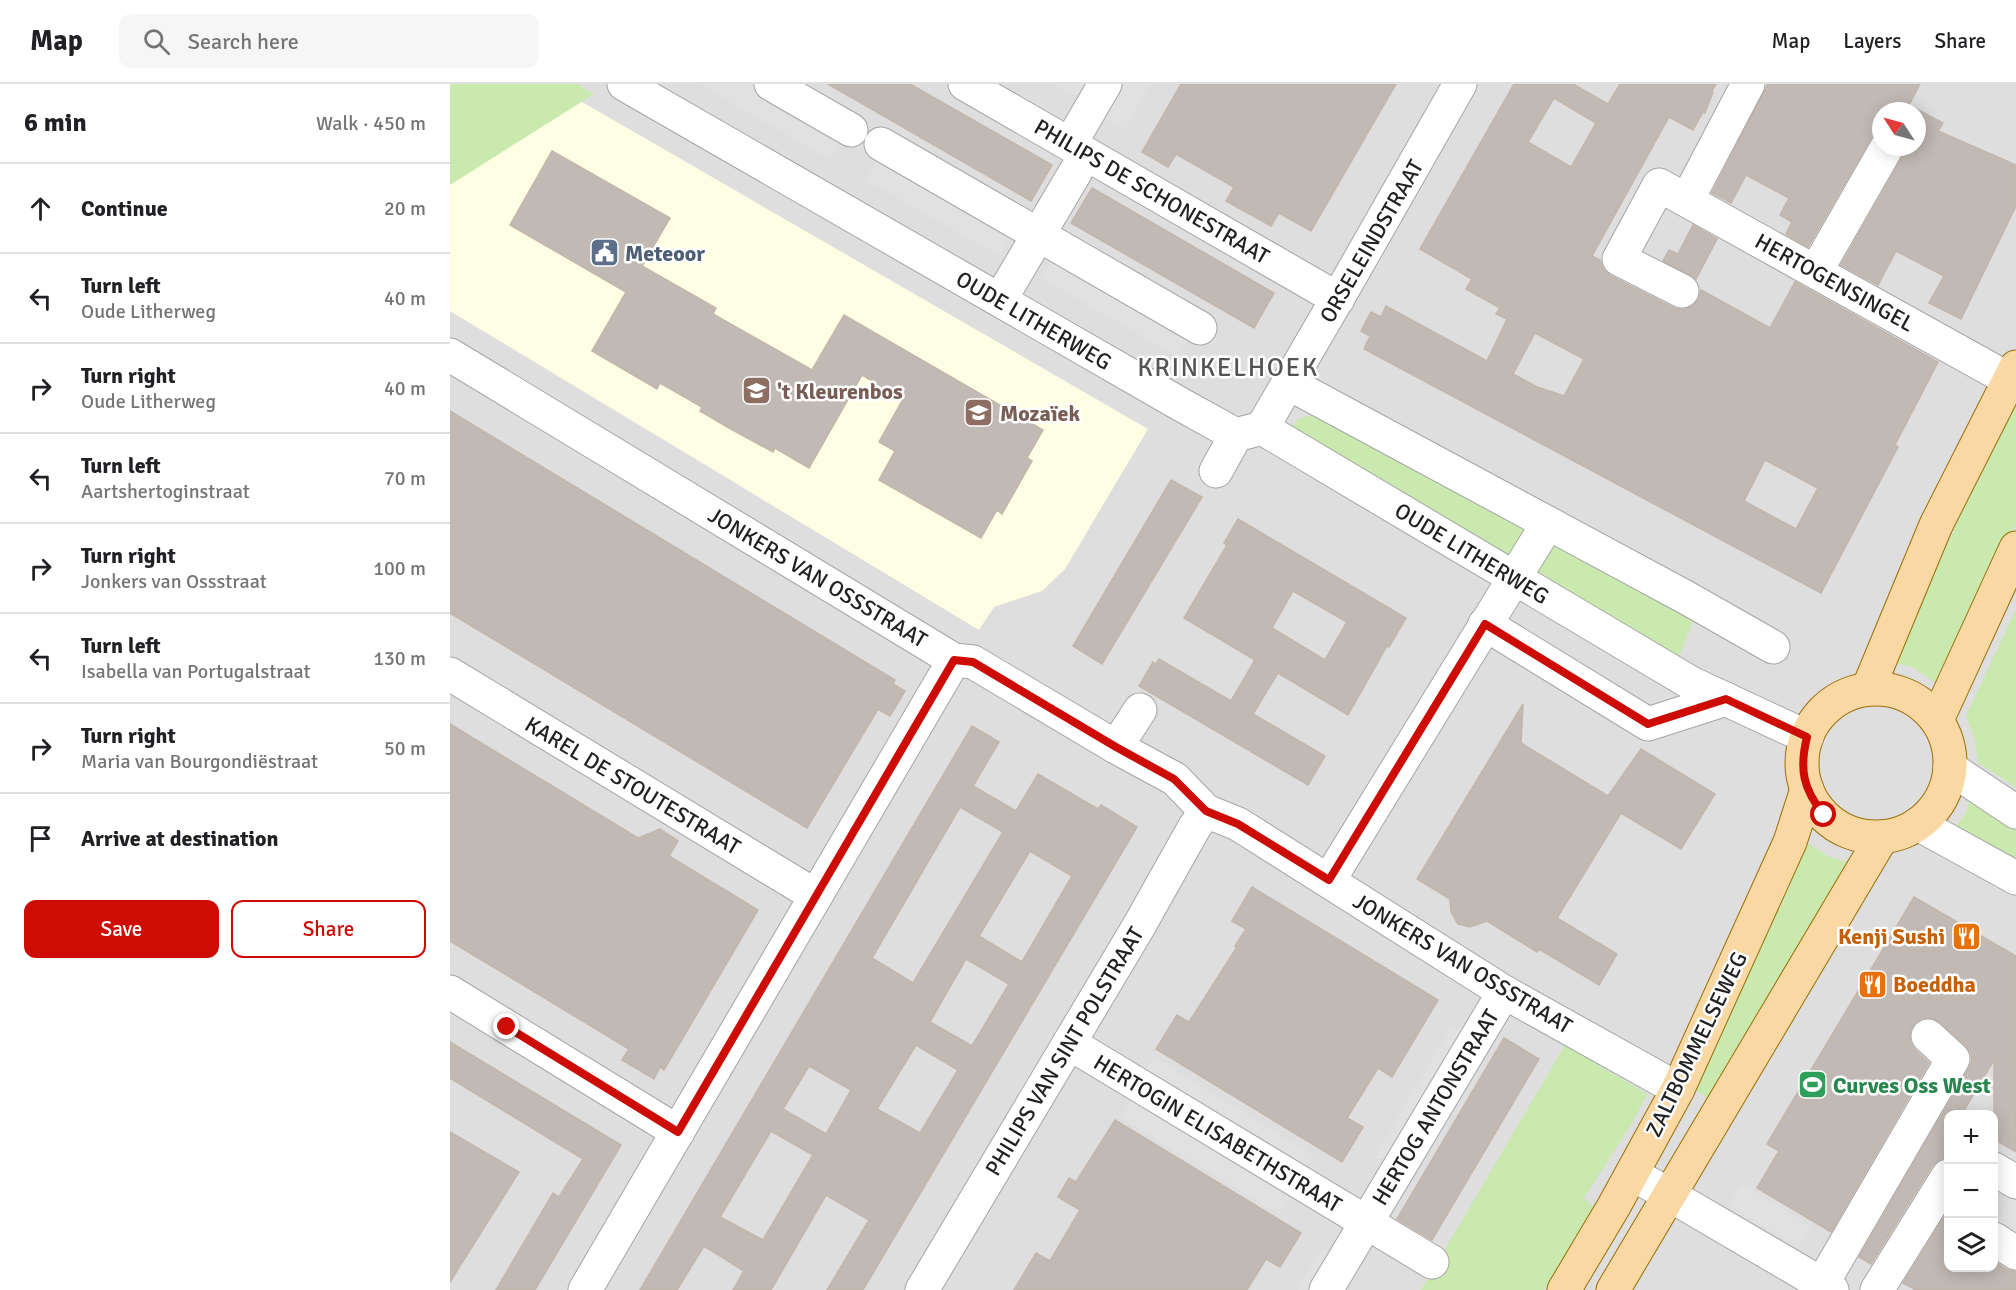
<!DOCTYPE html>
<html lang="en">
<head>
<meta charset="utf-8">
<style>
	body { margin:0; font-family:Signika,sans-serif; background:#f6f6f6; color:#202124 }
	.controls { position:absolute; right:18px; bottom:18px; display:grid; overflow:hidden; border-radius:12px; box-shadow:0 3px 15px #0003 }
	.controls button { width:54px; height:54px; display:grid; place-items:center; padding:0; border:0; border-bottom:2px solid #e0e0e0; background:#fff; color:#202124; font:30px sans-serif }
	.compass { position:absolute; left:1422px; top:18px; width:54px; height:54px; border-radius:50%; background:#fff; box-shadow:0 3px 15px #0003; rotate:306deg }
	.stop { position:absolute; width:18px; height:18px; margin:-14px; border:4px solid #cc0c05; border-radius:50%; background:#fff }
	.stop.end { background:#cc0c05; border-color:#fff; box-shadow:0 2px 6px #0008 }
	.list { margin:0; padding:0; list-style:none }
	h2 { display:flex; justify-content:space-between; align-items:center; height:78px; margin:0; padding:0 24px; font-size:26px }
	h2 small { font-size:20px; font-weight:400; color:#757577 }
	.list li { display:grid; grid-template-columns:39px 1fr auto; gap:18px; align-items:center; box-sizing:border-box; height:90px; padding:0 24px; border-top:2px solid #e0e0e0 }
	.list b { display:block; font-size:22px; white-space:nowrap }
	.list p { margin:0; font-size:20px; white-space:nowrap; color:#757577 }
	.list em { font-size:20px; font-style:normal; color:#757577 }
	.actions { display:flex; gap:12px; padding:18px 24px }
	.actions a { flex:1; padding:14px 0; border:2px solid #cc0c05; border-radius:12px; text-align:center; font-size:21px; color:#cc0c05 }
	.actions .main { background:#cc0c05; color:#fff }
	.icon { flex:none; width:33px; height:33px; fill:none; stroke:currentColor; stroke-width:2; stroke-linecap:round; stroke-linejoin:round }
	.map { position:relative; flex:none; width:1566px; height:1206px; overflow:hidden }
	header { display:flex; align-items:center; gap:36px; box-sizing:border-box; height:84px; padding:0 30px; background:#fff; border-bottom:2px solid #e0e0e0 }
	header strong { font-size:28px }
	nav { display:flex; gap:33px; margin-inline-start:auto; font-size:21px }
	.search { width:420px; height:54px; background:#f6f6f6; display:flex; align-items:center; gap:15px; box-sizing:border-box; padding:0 21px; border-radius:12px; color:#757577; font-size:22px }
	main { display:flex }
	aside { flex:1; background:#fff }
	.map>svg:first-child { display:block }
	.residential { fill:#dfdede; fill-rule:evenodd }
	.education { fill:#fdfee3 }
	.grass { fill:#c9e9af }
	.parking { fill:#e1e1e1 }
	.building { fill:#c1bab4; stroke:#c2b6aa; stroke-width:1.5; fill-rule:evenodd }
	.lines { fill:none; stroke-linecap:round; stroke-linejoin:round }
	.minor-casing { stroke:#a5a5a5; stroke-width:35 }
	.major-casing { stroke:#9a6e04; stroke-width:35 }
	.minor { stroke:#fff; stroke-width:33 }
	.major { stroke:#fad8a3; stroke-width:33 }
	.route { stroke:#cc0c05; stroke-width:8 }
	.labels { text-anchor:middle; stroke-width:5; stroke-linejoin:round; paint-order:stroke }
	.street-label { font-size:22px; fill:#212121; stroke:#fff }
	.service-label { font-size:22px; font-weight:bold; fill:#4e5e75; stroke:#fff; text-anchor:start }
	.education-label { font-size:22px; font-weight:bold; fill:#785e54; stroke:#fff; text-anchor:start }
	.food-label { font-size:22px; font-weight:bold; fill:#c56008; stroke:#fff; text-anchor:end }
	.leisure-label { font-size:22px; font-weight:bold; fill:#27864d; stroke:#fff; text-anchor:start }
	.quarter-label { font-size:26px; letter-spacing:1.5px; fill:#545454; stroke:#fff }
</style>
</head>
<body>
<header>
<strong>Map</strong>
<div class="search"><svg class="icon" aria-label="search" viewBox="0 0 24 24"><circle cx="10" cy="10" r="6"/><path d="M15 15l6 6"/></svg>Search here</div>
<nav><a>Map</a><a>Layers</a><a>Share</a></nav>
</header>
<main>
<aside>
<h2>6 min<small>Walk · 450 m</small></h2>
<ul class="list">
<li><svg class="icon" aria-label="ahead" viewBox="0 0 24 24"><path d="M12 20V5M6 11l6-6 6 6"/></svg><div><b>Continue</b></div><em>20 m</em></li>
<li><svg class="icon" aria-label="left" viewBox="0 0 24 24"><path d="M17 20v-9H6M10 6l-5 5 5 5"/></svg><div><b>Turn left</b><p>Oude Litherweg</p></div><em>40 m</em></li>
<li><svg class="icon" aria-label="right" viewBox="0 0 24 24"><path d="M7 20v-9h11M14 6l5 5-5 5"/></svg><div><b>Turn right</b><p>Oude Litherweg</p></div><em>40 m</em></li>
<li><svg class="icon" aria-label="left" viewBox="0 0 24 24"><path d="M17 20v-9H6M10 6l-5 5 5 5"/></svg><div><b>Turn left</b><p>Aartshertoginstraat</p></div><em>70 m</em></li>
<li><svg class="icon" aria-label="right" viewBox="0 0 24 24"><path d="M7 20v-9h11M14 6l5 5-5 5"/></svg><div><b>Turn right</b><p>Jonkers van Ossstraat</p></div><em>100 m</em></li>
<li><svg class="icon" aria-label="left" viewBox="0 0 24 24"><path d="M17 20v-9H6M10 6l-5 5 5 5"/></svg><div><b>Turn left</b><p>Isabella van Portugalstraat</p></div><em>130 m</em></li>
<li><svg class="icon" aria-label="right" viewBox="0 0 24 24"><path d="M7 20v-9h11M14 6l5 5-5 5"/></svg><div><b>Turn right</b><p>Maria van Bourgondiëstraat</p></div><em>50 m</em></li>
<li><svg class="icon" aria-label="arrive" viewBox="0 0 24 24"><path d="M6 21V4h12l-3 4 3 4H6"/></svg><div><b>Arrive at destination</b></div></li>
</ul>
<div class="actions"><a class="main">Save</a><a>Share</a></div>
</aside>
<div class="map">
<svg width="1566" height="1206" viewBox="0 0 1566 1206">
	<rect width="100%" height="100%" fill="#f1eee7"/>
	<path class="residential" d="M 0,0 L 1566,0 L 1566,1206 L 0,1206 ZM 1431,27 L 1467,27 L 1467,63 L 1431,63 ZM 1498,1030 L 1544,1030 L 1544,1184 L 1498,1184 Z"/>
	<path class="education" d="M 0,0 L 101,0 L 698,345 L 615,485 L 592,507 L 544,523 L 529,546 L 0,227 Z"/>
	<g class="grass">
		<path d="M 0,0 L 127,0 L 144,10 L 0,101 Z"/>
		<path d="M 1566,308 L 1566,441 L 1492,603 L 1462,583 L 1438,577 L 1484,490 Z"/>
		<path d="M 861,331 L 1244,535 L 1225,583 L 842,351 L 843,342 L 848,335 Z"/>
		<path d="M 1566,525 L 1566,703 L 1528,679 L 1524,653 L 1516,632 Z"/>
		<path d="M 1522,712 L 1566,741 L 1566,786 L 1503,746 L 1515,730 Z"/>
		<path d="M 1356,758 L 1378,772 L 1401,780 L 1258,1015 L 1243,1004 Z"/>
		<path d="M 1115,961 L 1197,1010 L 1182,1039 L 1134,1114 L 1144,1123 L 1094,1206 L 971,1206 Z"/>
	</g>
	<g class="parking">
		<path d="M 249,0 L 298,0 L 391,54 L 379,75 Z"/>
		<path d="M 605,0 L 633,0 L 626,12 Z"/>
		<path d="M 673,0 L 700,0 L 674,45 L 654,33 Z"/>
		<path d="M 428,75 L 562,151 L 550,172 L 416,96 Z"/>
		<path d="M 603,175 L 739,253 L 728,273 L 592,194 Z"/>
		<path d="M 1019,942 L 940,1075 L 923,1075 L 1001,944 Z"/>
		<path d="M 703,973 L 863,1071 L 852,1089 L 691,991 Z"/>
		<path d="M 682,1014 L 841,1111 L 829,1131 L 670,1033 Z"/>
		<path d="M 1291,1100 L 1361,1142 L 1348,1163 L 1278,1121 Z"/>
		<path d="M 1566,1101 L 1566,1156 L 1544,1141 Z"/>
		<path d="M 891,1163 L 865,1206 L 847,1206 L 869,1168 Z"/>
	</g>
	<g class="building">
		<path d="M 378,0 L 460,0 L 602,81 L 581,117 Z"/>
		<path d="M 731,0 L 946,0 L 861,147 L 829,129 L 821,142 L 776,117 L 784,103 L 726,70 L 718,83 L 692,68 Z"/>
		<path d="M 1064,0 L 1123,0 L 1158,20 L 1170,0 L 1266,0 L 1262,7 L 1263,8 L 1255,29 L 1253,28 L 1243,46 L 1219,33 L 1142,172 L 1150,176 L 1153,185 L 1161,192 L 1224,224 L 1234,226 L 1243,222 L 1249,215 L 1251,206 L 1320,244 L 1345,198 L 1488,278 L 1445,361 L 1448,363 L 1371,509 L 914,265 L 920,252 L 911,247 L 921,228 L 931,233 L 936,222 L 1037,277 L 1057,235 L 1046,230 L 1050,224 L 1016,205 L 1022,195 L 970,165 ZM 1104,14 L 1146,39 L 1121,83 L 1078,58 ZM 1085,249 L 1134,275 L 1114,312 L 1087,303 L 1063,290 ZM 1315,376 L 1368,404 L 1346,445 L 1294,417 Z"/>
		<path d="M 1318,0 L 1470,0 L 1459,21 L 1493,39 L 1488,47 L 1566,81 L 1566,122 L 1511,235 L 1479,219 L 1494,192 L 1446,167 L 1428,201 L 1391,181 L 1453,72 L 1456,63 L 1467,63 L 1467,27 L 1431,27 L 1431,46 L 1421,54 L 1358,163 L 1336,150 L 1342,138 L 1330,131 L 1339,114 L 1296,91 L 1281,119 L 1262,109 Z"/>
		<path d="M 102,67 L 220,134 L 192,182 L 266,224 L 263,230 L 362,286 L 394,231 L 593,346 L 577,374 L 582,377 L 552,430 L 547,426 L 531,454 L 429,396 L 445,367 L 429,358 L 453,315 L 412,291 L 359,384 L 325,364 L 323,368 L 279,344 L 250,327 L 252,323 L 210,299 L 207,305 L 142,267 L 176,208 L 60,141 Z"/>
		<path d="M 642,104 L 824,209 L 804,244 L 621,139 Z"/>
		<path d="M 1243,141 L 1267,155 L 1246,195 L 1213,177 L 1219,166 L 1228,170 Z"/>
		<path d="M 0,327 L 445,596 L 443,600 L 455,607 L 440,632 L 428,625 L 357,744 L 0,529 Z"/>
		<path d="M 721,396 L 752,413 L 652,580 L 623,562 Z"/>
		<path d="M 788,435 L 956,534 L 939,563 L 937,562 L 898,631 L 828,589 L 803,630 L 875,672 L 858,701 L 689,602 L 703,578 L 706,580 L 709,575 L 781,617 L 805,576 L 734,534 L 777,461 L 774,459 ZM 843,507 L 897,538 L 875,576 L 822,544 Z"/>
		<path d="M 1073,620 L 1071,659 L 1158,712 L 1191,665 L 1265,710 L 1231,765 L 1171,729 L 1107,834 L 1167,870 L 1149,901 L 1089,865 L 1087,868 L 1037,837 L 1020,843 L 1008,840 L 1001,828 L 1000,815 L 967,795 Z"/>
		<path d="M 0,640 L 188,754 L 210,745 L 228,757 L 219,772 L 308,826 L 214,986 L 210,983 L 204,995 L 172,976 L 179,965 L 0,857 Z"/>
		<path d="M 522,642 L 549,658 L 523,702 L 566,727 L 588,690 L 648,725 L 651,721 L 687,743 L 413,1206 L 377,1206 L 419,1136 L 376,1111 L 321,1206 L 283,1206 L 294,1187 L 254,1162 L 227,1206 L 190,1206 ZM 510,723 L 553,748 L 463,899 L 422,874 ZM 580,767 L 622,792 L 572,878 L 529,852 ZM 516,875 L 559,900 L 522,962 L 480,938 ZM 466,961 L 508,986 L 470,1049 L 427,1025 ZM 359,982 L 401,1006 L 376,1050 L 333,1025 ZM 321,1047 L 363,1071 L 313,1156 L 270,1133 Z"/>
		<path d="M 802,803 L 988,916 L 942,993 L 928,984 L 897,1034 L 913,1043 L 892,1078 L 706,965 L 727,931 L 739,938 L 787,863 L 785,862 L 796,845 L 782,837 Z"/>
		<path d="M 1464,813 L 1566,872 L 1566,1068 L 1544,1055 L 1544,976 L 1512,1030 L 1498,1030 L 1498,1073 L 1490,1075 L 1482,1082 L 1421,1180 L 1409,1173 L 1519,984 L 1522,977 L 1521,969 L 1516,962 L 1490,938 L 1482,934 L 1472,934 L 1465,939 L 1460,947 L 1460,958 L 1465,966 L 1479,979 L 1381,1148 L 1307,1104 L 1329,1067 L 1317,1060 Z"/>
		<path d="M 1054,954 L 1089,975 L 982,1156 L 947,1135 Z"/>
		<path d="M 0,958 L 171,1061 L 85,1206 L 46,1206 L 103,1109 L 109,1113 L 133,1075 L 0,994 Z"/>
		<path d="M 665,1036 L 851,1149 L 830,1183 L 816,1175 L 797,1206 L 564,1206 L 586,1169 L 600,1177 L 630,1126 L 608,1113 L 619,1094 L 626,1098 Z"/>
		<path d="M 0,1048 L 69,1088 L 0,1198 Z"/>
		<path d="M 1498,1127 L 1498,1184 L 1544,1184 L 1544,1177 L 1556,1185 L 1566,1188 L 1566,1206 L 1466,1206 L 1453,1199 Z"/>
	</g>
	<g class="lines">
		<defs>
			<g id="minor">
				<path d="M 174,0 L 730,320 L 786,351 L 812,344 L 1241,599 L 1357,653"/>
				<path d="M 321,0 L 401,46"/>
				<path d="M 515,0 L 888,215"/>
				<path d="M 431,60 L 750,244"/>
				<path d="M 620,60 L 655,0"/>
				<path d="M 1237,116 L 1298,0"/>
				<path d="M 1366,187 L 1437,63"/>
				<path d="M 1232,207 L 1169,175 L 1209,101 L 1560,296"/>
				<path d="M 550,216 L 626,87"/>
				<path d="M 0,271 L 504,576 L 523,578 L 666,663 L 725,695 L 756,727 L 788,740 L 1054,908 L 1228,1005"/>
				<path d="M 838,299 L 1237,514 L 1323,563"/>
				<path d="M 812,344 L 900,193 L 1010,0"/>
				<path d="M 766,387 L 786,351"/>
				<path d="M 1035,540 L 1198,640 L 1276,615"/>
				<path d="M 0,590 L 366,812"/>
				<path d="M 666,663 L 690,626"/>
				<path d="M 1500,684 L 1566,728"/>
				<path d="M 1468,740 L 1566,794"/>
				<path d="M 879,796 L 1098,439"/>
				<path d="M 0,908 L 228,1048"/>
				<path d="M 619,959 L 982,1178"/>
				<path d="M 1544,1085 L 1566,1098"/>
				<path d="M 1182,1090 L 1218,1110 L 1382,1206"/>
				<path d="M 1544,1155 L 1566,1169"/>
				<path d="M 1372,1200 L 1503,975 L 1478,952"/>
				<path d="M 135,1206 L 504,576"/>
				<path d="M 472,1206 L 689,842 L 744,744 L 756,727"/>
				<path d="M 876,1206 L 1054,908"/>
				<path d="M 1427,1206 L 1498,1092"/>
			</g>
			<g id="major">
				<path d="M 1418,605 L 1486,441 L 1566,283"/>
				<circle cx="1426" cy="679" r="74"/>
				<path d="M 1487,636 L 1566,464"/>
				<path d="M 1114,1206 L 1164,1122 L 1228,1005 L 1340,758 L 1357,705"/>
				<path d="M 1163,1206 L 1432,753"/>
			</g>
		</defs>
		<use href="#minor" class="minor-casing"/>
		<use href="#major" class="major-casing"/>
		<use href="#minor" class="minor"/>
		<use href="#major" class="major"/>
	</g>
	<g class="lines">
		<path class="route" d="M 57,943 L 228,1048 L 504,576 L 523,578 L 666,663 L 724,695 L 756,727 L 788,740 L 879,796 L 1035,540 L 1198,640 L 1276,615 L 1357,653 C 1349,685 1353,705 1374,731"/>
	</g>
	<defs>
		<symbol id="civic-square" viewBox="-11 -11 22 22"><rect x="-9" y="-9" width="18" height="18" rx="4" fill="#5c6f8a" stroke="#fff"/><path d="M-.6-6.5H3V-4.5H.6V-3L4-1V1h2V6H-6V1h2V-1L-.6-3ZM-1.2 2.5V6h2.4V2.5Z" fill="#fff"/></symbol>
		<symbol id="school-square" viewBox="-11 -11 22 22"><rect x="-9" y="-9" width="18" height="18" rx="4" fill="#8d6e63" stroke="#fff"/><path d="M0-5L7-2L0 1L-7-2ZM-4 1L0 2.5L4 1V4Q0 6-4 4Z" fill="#fff"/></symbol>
		<symbol id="restaurant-square" viewBox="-11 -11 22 22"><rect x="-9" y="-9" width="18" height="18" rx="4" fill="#e8710a" stroke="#fff"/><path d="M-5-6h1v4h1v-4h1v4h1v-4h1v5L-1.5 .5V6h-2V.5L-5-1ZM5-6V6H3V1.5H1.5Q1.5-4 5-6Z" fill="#fff"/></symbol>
		<symbol id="stadium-square" viewBox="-11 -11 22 22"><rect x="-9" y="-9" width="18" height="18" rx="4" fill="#2e9e5b" stroke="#fff"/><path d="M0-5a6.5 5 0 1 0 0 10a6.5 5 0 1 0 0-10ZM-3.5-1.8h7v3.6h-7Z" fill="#fff"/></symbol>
	</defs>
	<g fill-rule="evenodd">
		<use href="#civic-square" x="138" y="152" width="33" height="33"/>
		<use href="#school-square" x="290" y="290" width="33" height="33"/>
		<use href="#school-square" x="512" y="312" width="33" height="33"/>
		<use href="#restaurant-square" x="1500" y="836" width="33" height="33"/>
		<use href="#restaurant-square" x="1406" y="884" width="33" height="33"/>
		<use href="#stadium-square" x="1346" y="984" width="33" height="33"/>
	</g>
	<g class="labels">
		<g class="street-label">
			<text transform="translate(702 107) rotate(30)" y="8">PHILIPS DE SCHONESTRAAT</text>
			<text transform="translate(921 157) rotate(-60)" y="8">ORSELEINDSTRAAT</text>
			<text transform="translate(1385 198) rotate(29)" y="8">HERTOGENSINGEL</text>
			<text transform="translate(584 236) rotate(30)" y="8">OUDE LITHERWEG</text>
			<text transform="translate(1022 469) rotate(31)" y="8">OUDE LITHERWEG</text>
			<text transform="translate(368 493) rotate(31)" y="8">JONKERS VAN OSSSTRAAT</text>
			<text transform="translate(183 701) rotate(31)" y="8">KAREL DE STOUTESTRAAT</text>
			<text transform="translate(1013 879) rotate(31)" y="8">JONKERS VAN OSSSTRAAT</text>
			<text transform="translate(1246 960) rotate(-64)" y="8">ZALTBOMMELSEWEG</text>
			<text transform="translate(614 967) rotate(-59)" y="8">PHILIPS VAN SINT POLSTRAAT</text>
			<text transform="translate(985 1023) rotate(-59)" y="8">HERTOG ANTONSTRAAT</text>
			<text transform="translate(768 1049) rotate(31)" y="8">HERTOGIN ELISABETHSTRAAT</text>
		</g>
		<g class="service-label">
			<text x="175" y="177">Meteoor</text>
		</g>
		<g class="education-label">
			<text x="327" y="315">'t Kleurenbos</text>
			<text x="550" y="337">Mozaïek</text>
		</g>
		<g class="food-label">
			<text x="1495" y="860">Kenji Sushi</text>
			<text x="1443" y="908" text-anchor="start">Boeddha</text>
		</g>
		<g class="leisure-label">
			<text x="1383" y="1009">Curves Oss West</text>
		</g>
		<g class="quarter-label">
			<text x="778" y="292">KRINKELHOEK</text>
		</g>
	</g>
</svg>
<div class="controls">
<button>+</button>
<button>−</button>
<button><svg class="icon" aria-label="layers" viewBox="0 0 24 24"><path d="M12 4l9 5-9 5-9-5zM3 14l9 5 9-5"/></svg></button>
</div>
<svg class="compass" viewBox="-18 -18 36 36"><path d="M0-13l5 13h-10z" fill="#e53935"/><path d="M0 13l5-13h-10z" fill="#757577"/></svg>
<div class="stop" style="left:1374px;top:731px"></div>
<div class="stop end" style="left:57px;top:943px"></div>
</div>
</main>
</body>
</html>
